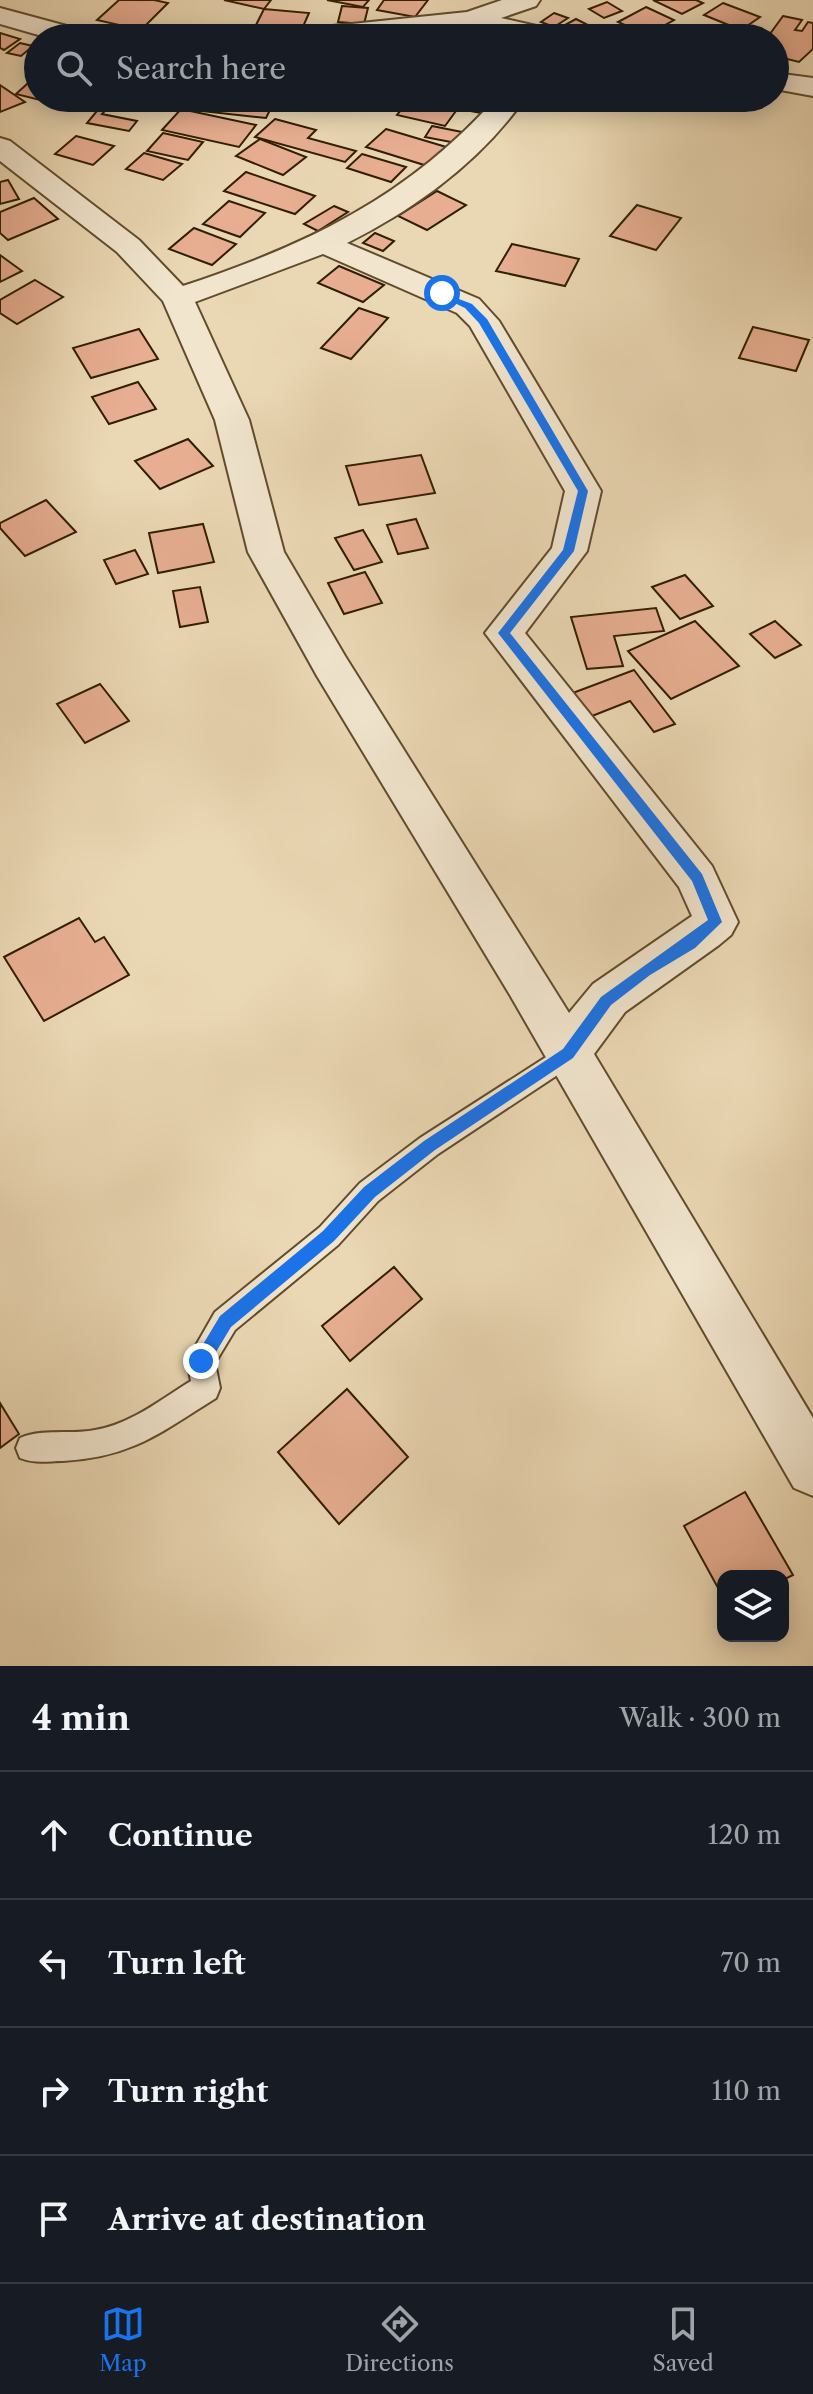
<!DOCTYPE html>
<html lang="en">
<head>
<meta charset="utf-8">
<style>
	body { margin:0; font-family:"Libre Caslon Text",serif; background:#242831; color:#f1f3f6 }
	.controls { position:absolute; right:24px; bottom:24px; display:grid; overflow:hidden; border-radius:16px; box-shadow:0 4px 20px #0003 }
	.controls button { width:72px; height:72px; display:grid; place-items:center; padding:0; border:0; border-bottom:2px solid #363941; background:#171b24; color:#f1f3f6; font:40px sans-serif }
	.stop { position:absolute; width:24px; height:24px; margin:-18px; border:6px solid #1a73e8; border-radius:50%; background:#fff }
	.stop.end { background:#1a73e8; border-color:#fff; box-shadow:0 2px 8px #0008 }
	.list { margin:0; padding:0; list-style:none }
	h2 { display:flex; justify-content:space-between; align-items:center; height:104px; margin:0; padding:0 32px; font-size:34px }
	h2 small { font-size:26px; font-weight:400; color:#9ea1a6 }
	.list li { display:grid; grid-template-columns:52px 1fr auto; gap:24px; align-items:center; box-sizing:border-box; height:128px; padding:0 32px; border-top:2px solid #363941 }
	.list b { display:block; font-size:30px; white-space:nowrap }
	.list em { font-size:26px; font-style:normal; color:#9ea1a6 }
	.icon { flex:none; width:44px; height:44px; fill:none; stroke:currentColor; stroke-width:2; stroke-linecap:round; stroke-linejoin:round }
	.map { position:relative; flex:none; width:813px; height:1666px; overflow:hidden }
	.search { position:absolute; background:#171b24; box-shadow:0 4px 20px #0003; left:24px; right:24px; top:24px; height:88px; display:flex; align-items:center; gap:20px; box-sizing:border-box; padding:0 28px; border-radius:44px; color:#9ea1a6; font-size:30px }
	.sheet { height:616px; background:#171b24 }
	nav { display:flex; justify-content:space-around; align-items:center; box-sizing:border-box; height:112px; border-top:2px solid #363941; background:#171b24; font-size:22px; color:#9ea1a6 }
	nav a { display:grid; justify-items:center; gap:4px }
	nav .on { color:#1a73e8 }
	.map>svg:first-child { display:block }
	.building { fill:#e7ae91; stroke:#321e00; stroke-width:2 }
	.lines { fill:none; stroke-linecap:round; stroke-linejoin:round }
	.service-casing { stroke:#604c2d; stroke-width:4 }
	.minor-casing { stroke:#604c2d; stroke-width:4 }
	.tertiary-casing { stroke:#604c2d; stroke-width:4 }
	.service { fill:#f1e5ce; fill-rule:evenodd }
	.minor { fill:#f1e5ce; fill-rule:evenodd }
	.tertiary { fill:#f1e5ce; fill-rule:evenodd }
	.route { fill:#1a73e8 }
</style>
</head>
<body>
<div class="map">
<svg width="813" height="1666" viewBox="0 0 813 1666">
	<rect width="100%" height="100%" fill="#ead7b3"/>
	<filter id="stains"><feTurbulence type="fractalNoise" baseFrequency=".0025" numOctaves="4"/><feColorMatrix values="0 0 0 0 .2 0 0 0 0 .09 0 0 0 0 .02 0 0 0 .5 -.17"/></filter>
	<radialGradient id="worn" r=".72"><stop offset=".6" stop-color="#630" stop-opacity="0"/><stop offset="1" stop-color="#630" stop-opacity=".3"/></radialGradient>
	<g class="building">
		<path d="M 119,0 L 154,0 L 168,3 L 141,30 L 97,20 Z"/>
		<path d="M 224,0 L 271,0 L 264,9 Z"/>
		<path d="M 327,0 L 369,0 L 363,7 Z"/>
		<path d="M 384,0 L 428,0 L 415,17 L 377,10 Z"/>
		<path d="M 653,0 L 696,0 L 703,3 L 682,14 Z"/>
		<path d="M 607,2 L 622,11 L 604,18 L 589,9 Z"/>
		<path d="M 723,3 L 760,17 L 741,30 L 704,15 Z"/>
		<path d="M 342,6 L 368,8 L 364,24 L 338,22 Z"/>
		<path d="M 646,7 L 674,20 L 647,35 L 618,22 Z"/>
		<path d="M 264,9 L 309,13 L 302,29 L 256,25 Z"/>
		<path d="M 554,13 L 568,18 L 554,27 L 541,22 Z"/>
		<path d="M 783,16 L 802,20 L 795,30 L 802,31 L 808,22 L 813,23 L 813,49 L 799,62 L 775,56 L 775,38 L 767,38 Z"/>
		<path d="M 576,19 L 590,26 L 580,32 L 565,25 Z"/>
		<path d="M 0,33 L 20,39 L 4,50 L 0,48 Z"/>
		<path d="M 20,43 L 33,46 L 21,56 L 7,53 Z"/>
		<path d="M 38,74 L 38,98 L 52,98 L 48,102 L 16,94 Z"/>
		<path d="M 0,85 L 25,102 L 0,112 Z"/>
		<path d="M 81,98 L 111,104 L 102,114 L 137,121 L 129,131 L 87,123 L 97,111 L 73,106 Z"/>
		<path d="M 189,98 L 261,98 L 275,100 L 266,118 L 183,109 Z"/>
		<path d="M 372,98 L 399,98 L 395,108 L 369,104 Z"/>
		<path d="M 459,98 L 492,104 L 486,114 L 406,99 Z"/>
		<path d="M 409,100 L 456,111 L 445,126 L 397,115 Z"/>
		<path d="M 181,109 L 256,125 L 239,147 L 162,130 Z"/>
		<path d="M 275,119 L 316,130 L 308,138 L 356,151 L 345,162 L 255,137 Z"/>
		<path d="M 432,126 L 467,133 L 461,144 L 425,137 Z"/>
		<path d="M 386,129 L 453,149 L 434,168 L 366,147 Z"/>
		<path d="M 163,133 L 203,142 L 188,160 L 147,151 Z"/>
		<path d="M 76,136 L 114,146 L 93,165 L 55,154 Z"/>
		<path d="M 260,139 L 306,157 L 283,175 L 236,156 Z"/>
		<path d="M 144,153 L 182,164 L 163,180 L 126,169 Z"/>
		<path d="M 362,154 L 406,167 L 391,182 L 347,168 Z"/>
		<path d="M 246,172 L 315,196 L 295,214 L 224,191 Z"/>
		<path d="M 8,180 L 19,199 L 0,204 L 0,182 Z"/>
		<path d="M 437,191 L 466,205 L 427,230 L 398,216 Z"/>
		<path d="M 34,198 L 58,219 L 8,240 L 0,233 L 0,212 Z"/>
		<path d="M 229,201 L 265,213 L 240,237 L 203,224 Z"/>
		<path d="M 637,205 L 681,218 L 656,250 L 610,236 Z"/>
		<path d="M 334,206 L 348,212 L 318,231 L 304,224 Z"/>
		<path d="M 194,228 L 236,244 L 212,265 L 169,249 Z"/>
		<path d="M 375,233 L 394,241 L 383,251 L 363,243 Z"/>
		<path d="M 512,244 L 579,259 L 565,286 L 496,271 Z"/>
		<path d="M 0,255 L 22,271 L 0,282 Z"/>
		<path d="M 339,266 L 384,285 L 363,302 L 318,283 Z"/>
		<path d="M 35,280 L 63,297 L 17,324 L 0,313 L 0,300 Z"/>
		<path d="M 359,308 L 388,318 L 351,359 L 321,348 Z"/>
		<path d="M 753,327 L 809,340 L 796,371 L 739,358 Z"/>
		<path d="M 139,329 L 158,359 L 91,378 L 73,348 Z"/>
		<path d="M 138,382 L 156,409 L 109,424 L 92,397 Z"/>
		<path d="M 188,439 L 213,466 L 160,489 L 135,461 Z"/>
		<path d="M 421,455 L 435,493 L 359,505 L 346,466 Z"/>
		<path d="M 46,500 L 76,532 L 25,556 L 0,528 L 0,523 Z"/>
		<path d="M 416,519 L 428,548 L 398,554 L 387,525 Z"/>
		<path d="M 203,524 L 214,562 L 158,573 L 149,533 Z"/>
		<path d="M 363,530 L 382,562 L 354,570 L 335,538 Z"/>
		<path d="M 135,550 L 148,574 L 116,584 L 104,560 Z"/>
		<path d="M 365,572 L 382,603 L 344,614 L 328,583 Z"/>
		<path d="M 685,575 L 713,606 L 680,619 L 652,587 Z"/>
		<path d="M 200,587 L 208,622 L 180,627 L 173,591 Z"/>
		<path d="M 656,608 L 664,631 L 614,636 L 623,666 L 587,669 L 571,617 Z"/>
		<path d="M 695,621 L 739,666 L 671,699 L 628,651 Z"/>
		<path d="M 775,621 L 801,645 L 775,658 L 750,634 Z"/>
		<path d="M 634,670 L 675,724 L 654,732 L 630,701 L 587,718 L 570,694 Z"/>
		<path d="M 100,684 L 129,721 L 85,743 L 57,704 Z"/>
		<path d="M 79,918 L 95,942 L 104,937 L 129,975 L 44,1021 L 4,957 Z"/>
		<path d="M 394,1267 L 422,1299 L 350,1361 L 322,1326 Z"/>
		<path d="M 347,1389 L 408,1457 L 339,1524 L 278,1452 Z"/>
		<path d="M 0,1403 L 19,1434 L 0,1448 Z"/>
		<path d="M 745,1492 L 793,1575 L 783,1580 L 783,1576 L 723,1576 L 723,1597 L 684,1526 Z"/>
	</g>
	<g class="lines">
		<defs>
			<path id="service" d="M 568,1043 L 577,1046 L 580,1054 L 577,1062 L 438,1154 L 378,1201 L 338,1245 L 235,1330 L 215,1363 L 220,1388 L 216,1398 C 160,1433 132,1457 63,1461 C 48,1461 34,1464 20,1458 L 16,1448 L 20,1438 C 43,1428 71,1435 95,1430 C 131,1424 160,1400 191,1381 L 187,1361 L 215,1312 L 320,1227 L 360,1183 L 420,1138 Z"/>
			<path id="minor" d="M 496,98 L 525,98 C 481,161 415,209 347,243 L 479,299 L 499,321 L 601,491 L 587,551 L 525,633 L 712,866 L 738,922 L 731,935 L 719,945 L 625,1012 L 594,1054 L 813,1418 L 813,1496 L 794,1488 L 510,995 L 317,676 L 248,552 L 215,420 L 163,301 L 117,252 L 0,161 L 0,138 L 10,141 L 139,240 L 183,286 C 307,245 408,197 496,98 ZM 323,254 L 457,313 L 470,326 L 565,491 L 552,548 L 485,633 L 679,887 L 692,916 L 593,984 L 569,1013 L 345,656 L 284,552 L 249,420 L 195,302 Z"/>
			<g id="tertiary">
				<path d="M 502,0 L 540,0 L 536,6 L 501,18 L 563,32 L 567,38 L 516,38 L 471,28 L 374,38 L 280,38 L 284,32 L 294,30 L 467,12 Z"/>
				<path d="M 0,8 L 89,32 L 93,38 L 49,38 L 0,24 Z"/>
				<path d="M 775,73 L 813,78 L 813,96 L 775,89 Z"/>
			</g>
		</defs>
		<use href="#service" class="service-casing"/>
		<use href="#minor" class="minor-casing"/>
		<use href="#tertiary" class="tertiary-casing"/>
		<use href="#service" class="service"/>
		<use href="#minor" class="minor"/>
		<use href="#tertiary" class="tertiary"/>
	</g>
	<path class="route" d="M 438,291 L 472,304 L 487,319 L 588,491 L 574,551 L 510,633 L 702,874 L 722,922 L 695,948 L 650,975 L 611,1005 L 573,1058 L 435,1150 L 375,1197 L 334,1241 L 231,1327 L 207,1367 L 201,1370 L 193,1361 L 220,1316 L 323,1231 L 364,1187 L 424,1141 L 563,1049 L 601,997 L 708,920 L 692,881 L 498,633 L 563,550 L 578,491 L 479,323 L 465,308 L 438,295 Z"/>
	<rect width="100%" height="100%" filter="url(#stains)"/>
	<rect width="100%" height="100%" fill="url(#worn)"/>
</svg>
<div class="controls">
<button><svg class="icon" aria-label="layers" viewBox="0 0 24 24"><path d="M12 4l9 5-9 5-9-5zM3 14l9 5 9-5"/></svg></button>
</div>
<div class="stop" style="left:442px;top:293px"></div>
<div class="stop end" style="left:201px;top:1361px"></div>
<div class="search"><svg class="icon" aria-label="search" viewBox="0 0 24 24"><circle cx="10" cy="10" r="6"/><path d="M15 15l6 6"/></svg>Search here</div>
</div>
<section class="sheet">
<h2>4 min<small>Walk · 300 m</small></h2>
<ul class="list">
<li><svg class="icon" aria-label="ahead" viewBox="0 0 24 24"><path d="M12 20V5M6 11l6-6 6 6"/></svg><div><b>Continue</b></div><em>120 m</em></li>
<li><svg class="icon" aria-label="left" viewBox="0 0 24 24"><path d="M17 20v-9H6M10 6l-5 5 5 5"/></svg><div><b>Turn left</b></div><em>70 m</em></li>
<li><svg class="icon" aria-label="right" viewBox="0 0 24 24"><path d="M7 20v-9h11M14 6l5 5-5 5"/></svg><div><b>Turn right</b></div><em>110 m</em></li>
<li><svg class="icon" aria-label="arrive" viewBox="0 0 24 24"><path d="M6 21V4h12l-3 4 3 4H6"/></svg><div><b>Arrive at destination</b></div></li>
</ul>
</section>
<nav>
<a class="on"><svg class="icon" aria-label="map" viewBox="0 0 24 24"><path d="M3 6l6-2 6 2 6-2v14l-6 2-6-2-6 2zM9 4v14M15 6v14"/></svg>Map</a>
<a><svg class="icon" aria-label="directions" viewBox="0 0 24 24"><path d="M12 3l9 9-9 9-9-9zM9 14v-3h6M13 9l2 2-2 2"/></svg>Directions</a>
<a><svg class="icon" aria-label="saved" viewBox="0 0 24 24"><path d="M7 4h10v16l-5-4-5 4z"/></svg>Saved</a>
</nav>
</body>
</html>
